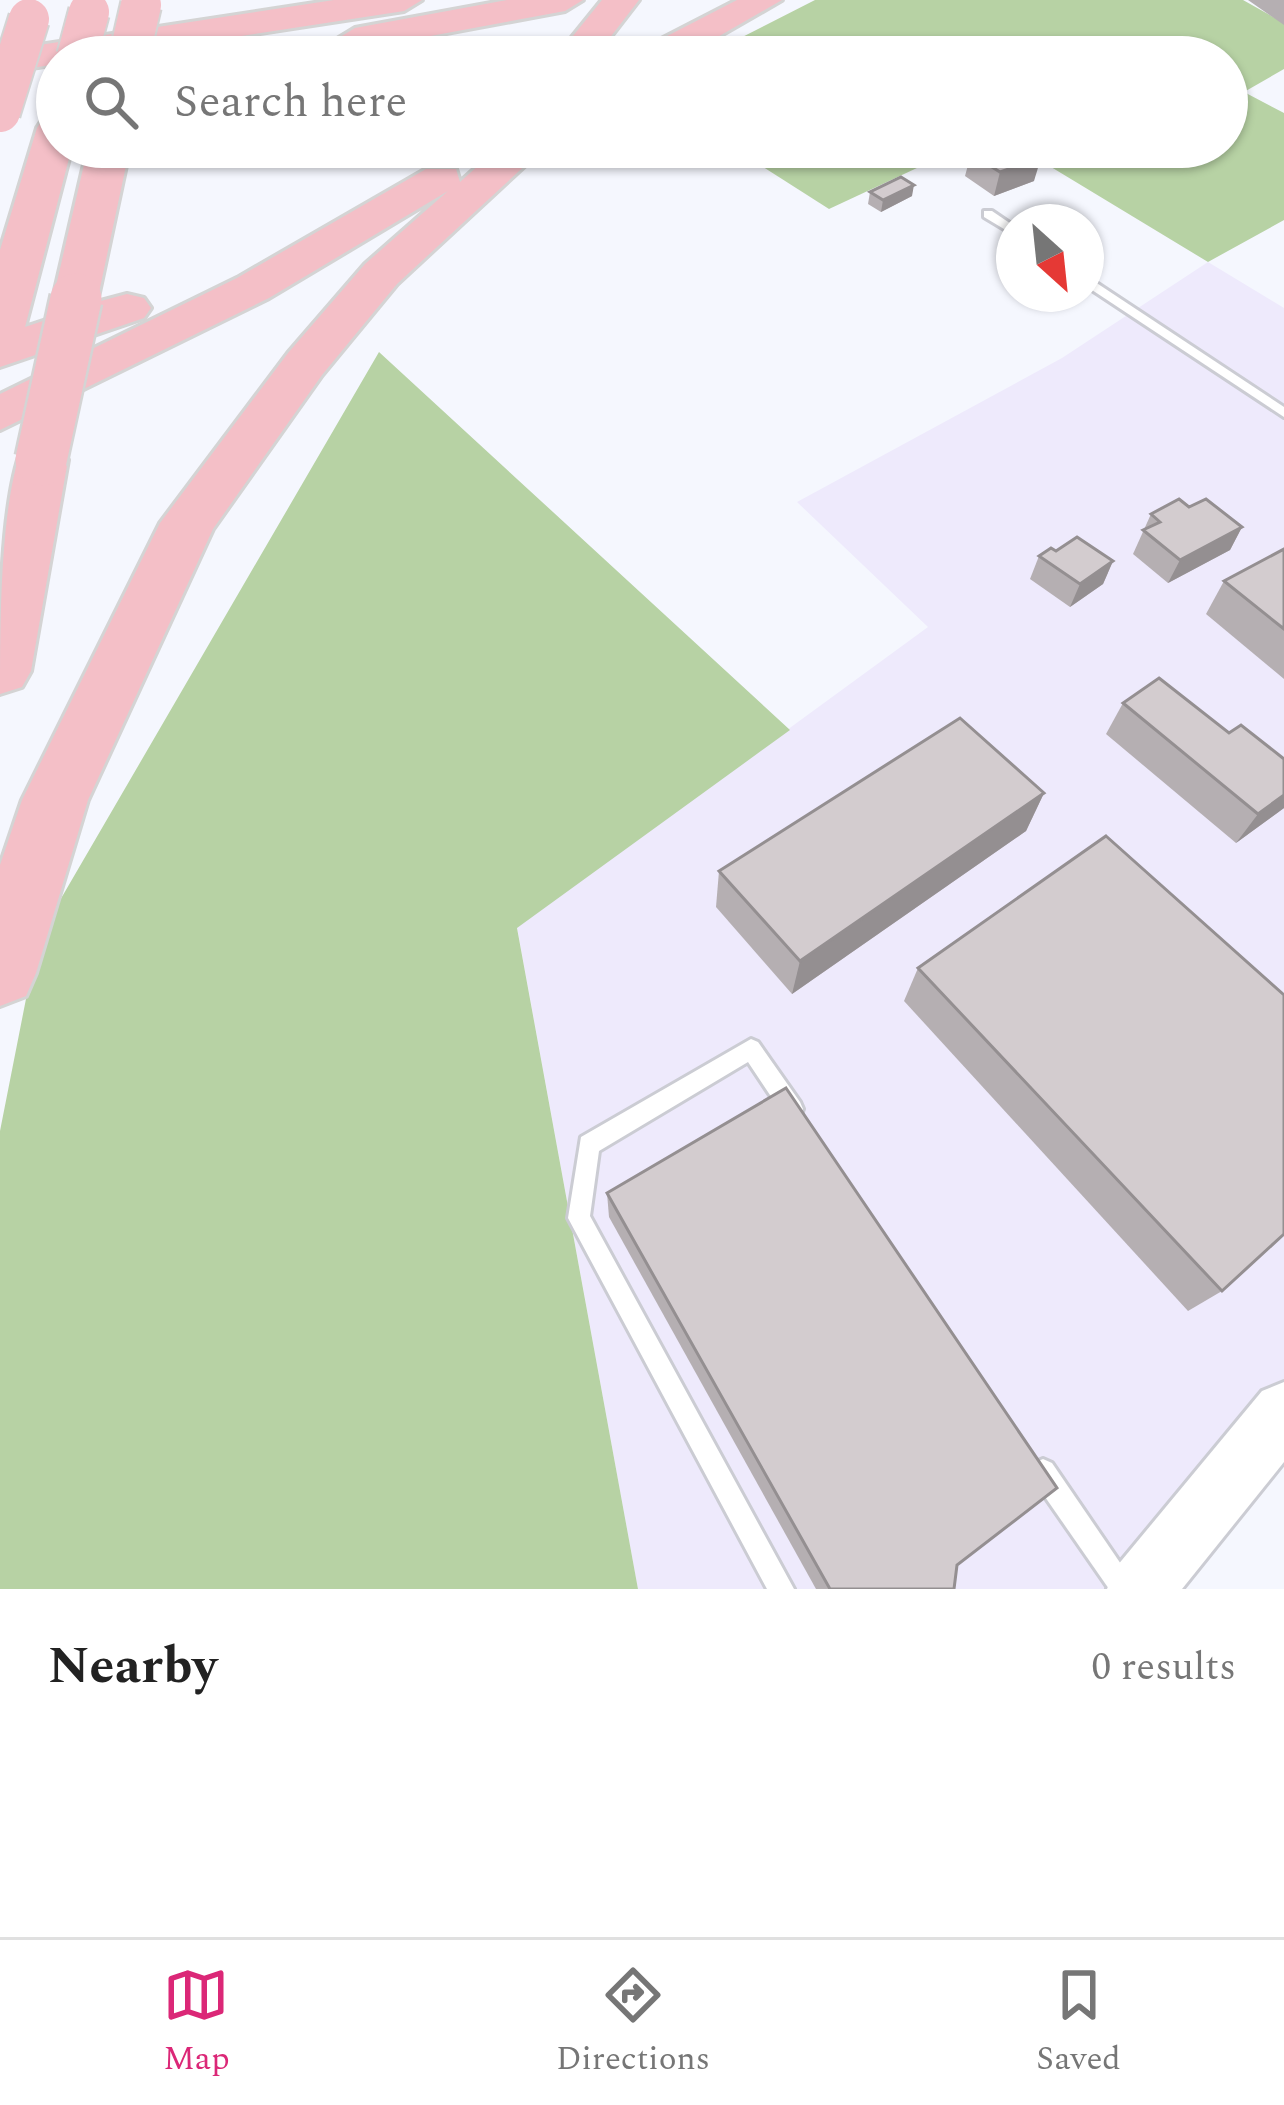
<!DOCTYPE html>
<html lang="en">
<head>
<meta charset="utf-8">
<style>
	body { margin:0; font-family:Spectral,serif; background:#f6f6f6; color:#222 }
	.compass { position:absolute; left:996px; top:204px; width:108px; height:108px; border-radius:50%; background:#fff; box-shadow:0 3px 9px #0004; rotate:153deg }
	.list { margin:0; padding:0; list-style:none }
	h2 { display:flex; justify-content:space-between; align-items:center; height:156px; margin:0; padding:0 48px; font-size:51px }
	h2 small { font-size:39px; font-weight:400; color:#767676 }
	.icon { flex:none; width:66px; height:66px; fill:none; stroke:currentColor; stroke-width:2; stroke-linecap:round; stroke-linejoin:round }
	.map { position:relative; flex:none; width:1284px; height:1589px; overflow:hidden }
	.search { position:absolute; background:#fff; box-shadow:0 3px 9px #0004; left:36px; right:36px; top:36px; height:132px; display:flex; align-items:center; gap:30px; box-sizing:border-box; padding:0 42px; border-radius:66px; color:#767676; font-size:45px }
	.sheet { height:348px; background:#fff }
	nav { display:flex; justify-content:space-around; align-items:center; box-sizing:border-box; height:168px; border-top:3px solid #e0e0e0; background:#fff; font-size:33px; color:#767676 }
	nav a { display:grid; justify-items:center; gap:6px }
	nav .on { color:#db2777 }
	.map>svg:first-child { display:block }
	.industrial { fill:#eeeafc }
	.green { fill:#b7d2a4 }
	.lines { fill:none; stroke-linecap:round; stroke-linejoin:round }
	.service-casing { stroke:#cbccd3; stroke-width:6 }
	.tertiary-casing { stroke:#cbccd3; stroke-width:6 }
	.motorway-casing { stroke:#d4d4d4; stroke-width:6 }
	.service { fill:#fff; fill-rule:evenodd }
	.tertiary { fill:#fff; fill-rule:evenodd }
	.motorway { fill:#f4bfc7; fill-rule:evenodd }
	.motorway-bridge-far1-casing { stroke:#d4d4d4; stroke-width:44; stroke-linecap:butt }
	.motorway-bridge-casing { stroke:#d4d4d4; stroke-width:56; stroke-linecap:butt }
	.motorway-bridge-far1 { stroke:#f4bfc7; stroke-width:40 }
	.motorway-bridge { stroke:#f4bfc7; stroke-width:51 }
	.wall { fill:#b5afb2 }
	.shaded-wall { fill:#948f91 }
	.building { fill:#d3cccf; stroke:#948f91; stroke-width:3 }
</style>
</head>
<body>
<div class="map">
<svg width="1284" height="1589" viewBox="0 0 1284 1589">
	<rect width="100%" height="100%" fill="#f5f7fe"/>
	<path class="industrial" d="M 1208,262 L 1284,308 L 1284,1381 L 1114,1589 L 638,1589 L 517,927 L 928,627 L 797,502 L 1062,358 Z"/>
	<g class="green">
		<path d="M 815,0 L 1243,0 L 1284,23 L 1284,69 L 1244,92 L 1284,113 L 1284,220 L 1208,262 L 1018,147 L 1227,147 L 1227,57 L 703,57 Z"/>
		<path d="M 732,147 L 962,147 L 829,209 Z"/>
		<path d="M 379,352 L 790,730 L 517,928 L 638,1589 L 0,1589 L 0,1131 L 38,938 Z"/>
	</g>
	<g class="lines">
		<defs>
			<g id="service">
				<path d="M 984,211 L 992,211 L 1014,226 L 1014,235 L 984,217 Z"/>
				<path d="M 1086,276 L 1284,407 L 1284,417 L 1086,286 Z"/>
				<path d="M 751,1039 L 758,1042 L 800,1102 L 803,1109 L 800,1116 L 792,1119 L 784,1116 L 748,1062 L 599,1151 L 590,1216 L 794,1589 L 767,1589 L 568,1218 L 581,1137 Z"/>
				<path d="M 1043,1459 L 1052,1463 L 1138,1589 L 1109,1589 L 1034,1481 L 1030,1472 L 1034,1463 Z"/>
			</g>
			<path id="tertiary" d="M 1284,1382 L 1284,1462 L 1182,1589 L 1107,1589 L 1117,1566 L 1262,1391 Z"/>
			<g id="motorway">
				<path d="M 334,0 L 422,0 L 404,11 L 105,57 L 57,57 L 57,64 L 0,73 L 0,51 Z"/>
				<path d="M 507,0 L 583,0 L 565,11 L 355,50 L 337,39 L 355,28 Z"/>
				<path d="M 602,0 L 639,0 L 595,57 L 556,57 Z"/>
				<path d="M 737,0 L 782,0 L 683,57 L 636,57 L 642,49 Z"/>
				<path d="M 57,116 L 57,147 L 72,147 L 25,327 L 70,312 L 53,299 L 88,147 L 130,147 L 97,302 L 127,294 L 144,298 L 151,308 L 144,318 L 0,367 L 0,250 L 37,128 L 43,119 Z"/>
				<path d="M 499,147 L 545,147 L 397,284 L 322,375 L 213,529 L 88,800 L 36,973 L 26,996 L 0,1006 L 0,865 L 22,800 L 160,523 L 288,353 L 365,264 L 448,191 L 269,298 L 0,430 L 0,394 L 237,278 L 426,169 L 456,169 L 460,182 Z"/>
				<path d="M 41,442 L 60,448 L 68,460 L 31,671 L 22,687 L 0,694 C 0,625 0,506 22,448 Z"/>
			</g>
		</defs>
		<use href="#service" class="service-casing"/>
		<use href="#tertiary" class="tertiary-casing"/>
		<use href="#motorway" class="motorway-casing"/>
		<use href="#service" class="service"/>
		<use href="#tertiary" class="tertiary"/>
		<use href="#motorway" class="motorway"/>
		<defs>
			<g id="motorway-bridge-far1">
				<path d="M 77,57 L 89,12"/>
				<path d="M 129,57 L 141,5"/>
				<path d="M 0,112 L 29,19"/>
			</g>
			<path id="motorway-bridge" d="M 41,460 L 76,299"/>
		</defs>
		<use href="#motorway-bridge-far1" class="motorway-bridge-far1-casing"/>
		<use href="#motorway-bridge" class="motorway-bridge-casing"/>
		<use href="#motorway-bridge-far1" class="motorway-bridge-far1"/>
		<use href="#motorway-bridge" class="motorway-bridge"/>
	</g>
	<g class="wall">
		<path d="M 1248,0 L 1284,0 L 1284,25 Z"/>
		<path d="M 967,147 L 1024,147 L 1034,181 L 994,196 L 965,176 L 968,165 L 964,162 Z"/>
		<path d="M 870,192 L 912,196 L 881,212 L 868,204 Z"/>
		<path d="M 1189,507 L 1242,527 L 1230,550 L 1168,583 L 1133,554 L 1151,514 Z"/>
		<path d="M 1284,549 L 1284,679 L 1206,614 L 1224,581 Z"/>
		<path d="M 1056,551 L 1113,561 L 1103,584 L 1070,607 L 1030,579 L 1039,556 Z"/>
		<path d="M 1123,703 L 1284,808 L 1236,843 L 1106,734 Z"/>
		<path d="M 1044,793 L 1026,831 L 792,994 L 716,907 L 719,871 Z"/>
		<path d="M 918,968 L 1222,1291 L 1188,1311 L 904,1001 Z"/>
		<path d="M 607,1193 L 957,1565 L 954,1589 L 816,1589 L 609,1217 Z"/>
	</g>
	<g class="shaded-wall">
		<path d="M 1041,158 L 1034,181 L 994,196 L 1000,172 Z"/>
		<path d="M 914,185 L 912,196 L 881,212 L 883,200 Z"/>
		<path d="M 1242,527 L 1230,550 L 1168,583 L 1180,560 Z"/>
		<path d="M 1113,561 L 1103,584 L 1070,607 L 1080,584 Z"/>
		<path d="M 1044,793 L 1026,831 L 792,994 L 800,961 Z"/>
		<path d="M 1284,795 L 1284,808 L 1236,843 L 1258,814 Z"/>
	</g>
	<g class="building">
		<path d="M 981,147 L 1024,147 L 1041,158 L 1000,172 L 970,153 L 983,148 Z"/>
		<path d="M 901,177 L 914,185 L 883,200 L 870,192 Z"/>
		<path d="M 1179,499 L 1189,507 L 1206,499 L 1242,527 L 1180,560 L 1143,530 L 1160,522 L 1151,514 Z"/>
		<path d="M 1077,537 L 1113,561 L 1080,584 L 1039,556 L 1051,548 L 1056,551 Z"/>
		<path d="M 1284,549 L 1284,629 L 1224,581 Z"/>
		<path d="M 1159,678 L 1229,733 L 1241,725 L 1284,759 L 1284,795 L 1258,814 L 1123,703 Z"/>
		<path d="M 960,718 L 1044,793 L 800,961 L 719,871 Z"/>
		<path d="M 1106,836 L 1284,995 L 1284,1234 L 1222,1291 L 918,968 Z"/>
		<path d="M 786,1088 L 1057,1488 L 957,1565 L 954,1589 L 830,1589 L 607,1193 Z"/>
	</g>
</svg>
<svg class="compass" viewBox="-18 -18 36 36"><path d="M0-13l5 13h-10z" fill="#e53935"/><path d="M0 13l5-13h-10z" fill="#767676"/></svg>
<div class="search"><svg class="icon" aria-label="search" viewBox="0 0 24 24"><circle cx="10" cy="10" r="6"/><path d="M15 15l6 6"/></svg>Search here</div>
</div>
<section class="sheet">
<h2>Nearby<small>0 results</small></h2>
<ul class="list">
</ul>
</section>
<nav>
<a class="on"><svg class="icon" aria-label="map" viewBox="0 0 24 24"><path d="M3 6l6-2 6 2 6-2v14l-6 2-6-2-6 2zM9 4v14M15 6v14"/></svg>Map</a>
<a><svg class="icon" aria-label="directions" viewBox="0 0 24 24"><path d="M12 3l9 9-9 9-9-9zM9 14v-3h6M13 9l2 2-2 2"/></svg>Directions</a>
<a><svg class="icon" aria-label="saved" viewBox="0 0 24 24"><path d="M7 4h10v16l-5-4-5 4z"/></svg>Saved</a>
</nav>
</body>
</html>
